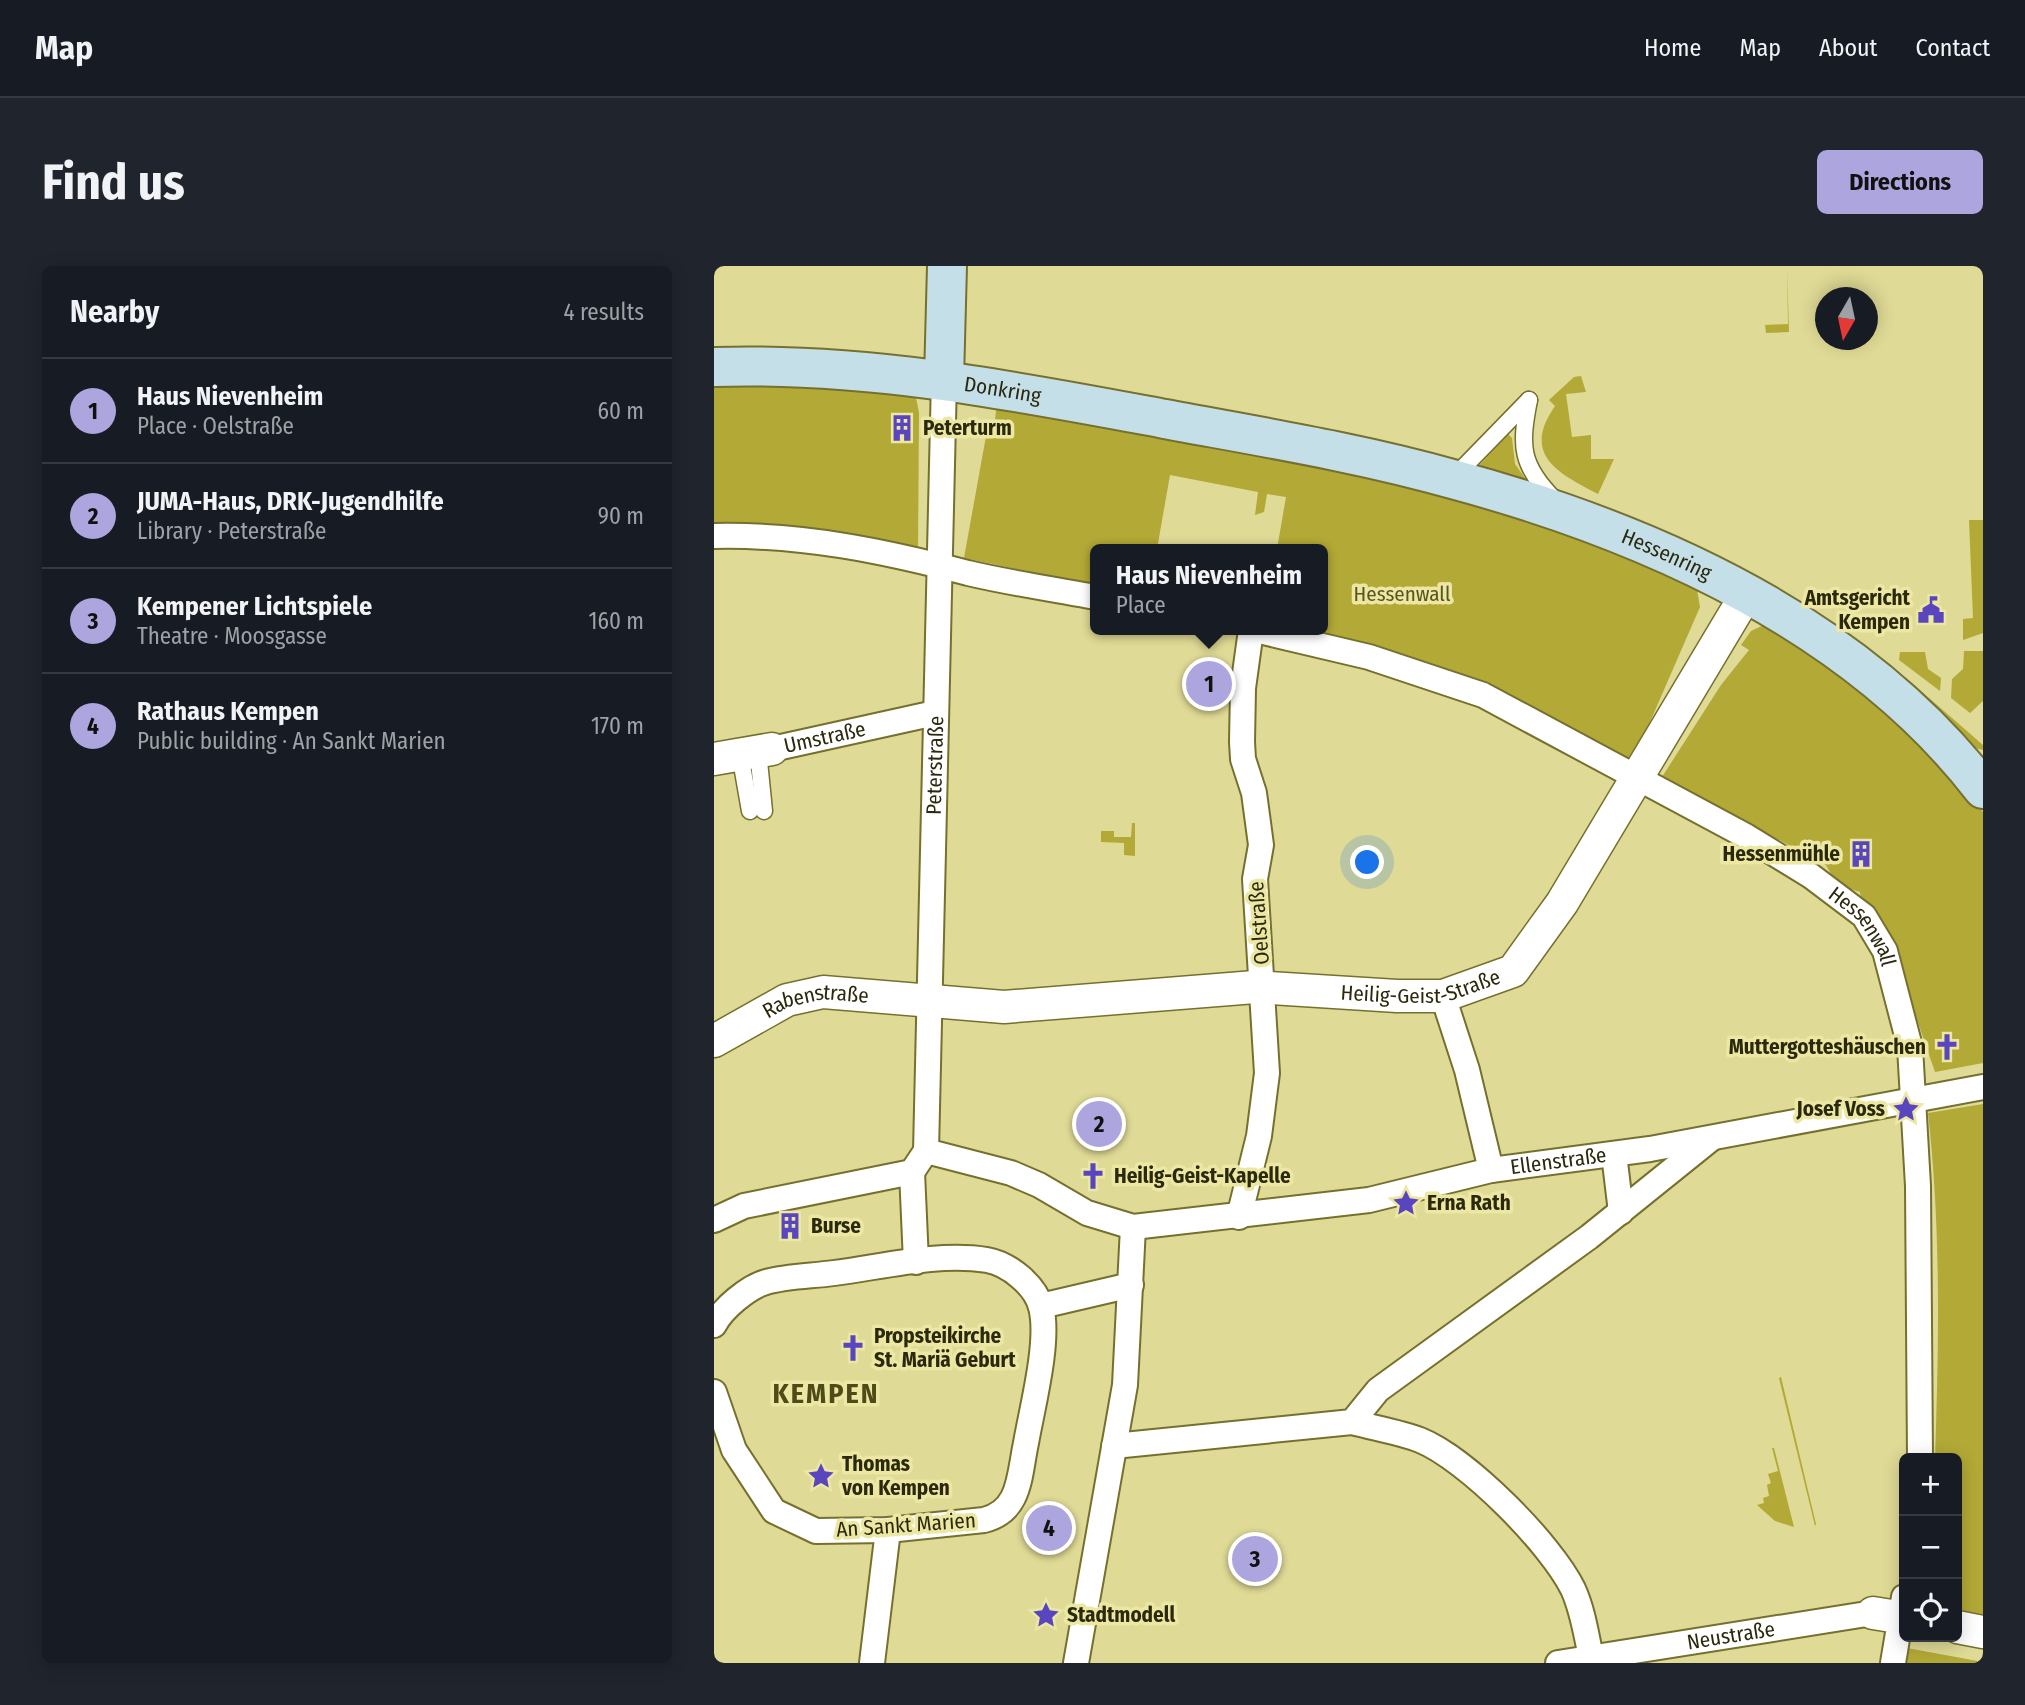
<!DOCTYPE html>
<html lang="en">
<head>
<meta charset="utf-8">
<style>
	body { margin:0; font-family:"Fira Sans Condensed",sans-serif; background:#20242c; color:#f1f3f6 }
	.controls { position:absolute; right:21px; bottom:21px; display:grid; overflow:hidden; border-radius:10px; box-shadow:0 4px 18px #0003 }
	.controls button { width:63px; height:63px; display:grid; place-items:center; padding:0; border:0; border-bottom:2px solid #363941; background:#171b24; color:#f1f3f6; font:35px sans-serif }
	.compass { position:absolute; left:1101px; top:21px; width:63px; height:63px; border-radius:50%; background:#171b24; box-shadow:0 4px 18px #0003; rotate:189deg }
	.you { position:absolute; left:654px; top:597px; width:24px; height:24px; margin:-18px; border:5px solid #fff; border-radius:50%; background:#1a73e8; box-shadow:0 0 0 10px #1a73e833 }
	.badge { display:grid; place-items:center; width:46px; height:46px; border-radius:50%; background:#ada5dd; color:#111; font-size:23px; font-weight:700 }
	.pin { position:absolute; translate:-50% -50%; border:4px solid #fff; box-shadow:0 2px 7px #0006 }
	.popup { position:absolute; left:376px; top:278px; width:238px; height:91px; box-sizing:border-box; display:grid; place-content:center; border-radius:10px; background:#171b24; filter:drop-shadow(0 2px 5px #0005); font-size:23px; white-space:nowrap; color:#9ea1a6 }
	.popup b { font-size:26px; color:#f1f3f6 }
	.popup::after { content:''; position:absolute; left:50%; top:100%; margin-left:-14px; border:14px solid transparent; border-top-color:#171b24 }
	.list { margin:0; padding:0; list-style:none }
	h2 { display:flex; justify-content:space-between; align-items:center; height:91px; margin:0; padding:0 28px; font-size:30px }
	h2 small { font-size:23px; font-weight:400; color:#9ea1a6 }
	.list li { display:grid; grid-template-columns:46px 1fr auto; gap:21px; align-items:center; box-sizing:border-box; height:105px; padding:0 28px; border-top:2px solid #363941 }
	.list b { display:block; font-size:26px; white-space:nowrap }
	.list p { margin:0; font-size:23px; white-space:nowrap; color:#9ea1a6 }
	.list em { font-size:23px; font-style:normal; color:#9ea1a6 }
	.icon { flex:none; width:38px; height:38px; fill:none; stroke:currentColor; stroke-width:2; stroke-linecap:round; stroke-linejoin:round }
	.map { position:relative; flex:none; width:1269px; height:1397px; overflow:hidden; border-radius:10px }
	header { display:flex; align-items:center; gap:42px; box-sizing:border-box; height:98px; padding:0 35px; background:#171b24; border-bottom:2px solid #363941 }
	header strong { font-size:33px }
	nav { display:flex; gap:38px; margin-inline-start:auto; font-size:24px }
	.intro { display:flex; align-items:center; justify-content:space-between; box-sizing:border-box; height:168px; padding:0 42px }
	h1 { margin:0; font-size:49px }
	.button { padding:18px 32px; border-radius:10px; background:#ada5dd; color:#111; font-size:24px; font-weight:700 }
	main { display:flex; gap:42px; padding:0 42px }
	aside { flex:1; background:#171b24; border-radius:10px; box-shadow:0 4px 18px #0003 }
	.map>svg:first-child { display:block }
	.green { fill:#b2a936 }
	.lines { fill:none; stroke-linecap:round; stroke-linejoin:round }
	.service-casing { stroke:#76702e; stroke-width:19 }
	.pedestrian-casing { stroke:#76702e; stroke-width:28 }
	.minor-casing { stroke:#76702e; stroke-width:35 }
	.secondary-casing { stroke:#76702e; stroke-width:42 }
	.service { stroke:#fff; stroke-width:16 }
	.pedestrian { stroke:#fff; stroke-width:24 }
	.minor { stroke:#fff; stroke-width:32 }
	.secondary { stroke:#c4dfe8; stroke-width:38 }
	.labels { text-anchor:middle; stroke-width:7; stroke-linejoin:round; paint-order:stroke }
	.street-label { font-size:21px; fill:#2b290d; stroke:#ece7a2 }
	.poi-label { font-size:21px; font-weight:bold; fill:#2b290d; stroke:#ece7a2; text-anchor:start }
	.park-label { font-size:21px; fill:#595422; stroke:#ece7a2 }
	.district-label { font-size:28px; font-weight:bold; letter-spacing:2px; fill:#4f4b18; stroke:#ece7a2 }
</style>
</head>
<body>
<header>
<strong>Map</strong>
<nav><a>Home</a><a>Map</a><a>About</a><a>Contact</a></nav>
</header>
<div class="intro"><h1>Find us</h1><a class="button">Directions</a></div>
<main>
<aside>
<h2>Nearby<small>4 results</small></h2>
<ul class="list">
<li><span class="badge">1</span><div><b>Haus Nievenheim</b><p>Place · Oelstraße</p></div><em>60 m</em></li>
<li><span class="badge">2</span><div><b>JUMA-Haus, DRK-Jugendhilfe</b><p>Library · Peterstraße</p></div><em>90 m</em></li>
<li><span class="badge">3</span><div><b>Kempener Lichtspiele</b><p>Theatre · Moosgasse</p></div><em>160 m</em></li>
<li><span class="badge">4</span><div><b>Rathaus Kempen</b><p>Public building · An Sankt Marien</p></div><em>170 m</em></li>
</ul>
</aside>
<div class="map">
<svg width="1269" height="1397" viewBox="0 0 1269 1397">
	<rect width="100%" height="100%" fill="#dfda95"/>
	<g class="green">
		<path d="M 1073,0 L 1075,66 L 1052,67 L 1051,59 L 1074,58 Z"/>
		<path d="M 867,110 L 872,126 L 852,128 L 858,171 L 877,169 L 877,193 L 900,193 L 884,228 C 844,207 807,189 841,140 L 835,134 L 860,111 Z"/>
		<path d="M 0,116 L 201,126 L 205,147 L 204,285 L 0,261 Z"/>
		<path d="M 283,136 L 664,209 L 897,280 L 983,323 L 986,341 L 919,495 L 774,418 L 592,364 L 609,364 L 609,283 L 563,283 L 572,231 L 553,228 L 550,246 L 541,249 L 544,226 L 456,209 L 443,283 L 381,283 L 381,319 L 250,292 L 274,159 L 281,154 Z"/>
		<path d="M 794,168 L 798,172 L 801,198 L 816,219 L 762,203 Z"/>
		<path d="M 1255,254 L 1269,254 L 1269,367 L 1249,374 L 1249,353 L 1259,352 Z"/>
		<path d="M 1050,359 L 1112,393 L 1236,502 L 1269,546 L 1269,797 L 1221,806 L 1178,681 L 1161,642 L 1147,634 L 1146,626 C 1128,621 1120,615 1112,599 L 948,511 L 1007,419 L 1035,384 L 1027,379 L 1037,365 Z"/>
		<path d="M 1250,385 L 1269,385 L 1269,435 L 1256,447 L 1237,432 L 1238,413 L 1249,403 Z"/>
		<path d="M 1186,386 L 1211,386 L 1214,403 L 1227,412 L 1226,425 L 1185,394 Z"/>
		<path d="M 1192,412 L 1269,479 L 1269,484 L 1256,481 L 1187,417 Z"/>
		<path d="M 418,557 L 421,557 L 421,590 L 410,589 L 410,577 L 387,576 L 387,565 L 400,565 L 400,571 L 417,571 Z"/>
		<path d="M 1269,838 L 1269,1350 L 1243,1349 L 1243,1192 L 1221,1192 C 1225,1077 1227,962 1214,847 Z"/>
		<path d="M 1067,1111 L 1102,1258 L 1101,1260 L 1065,1112 Z"/>
		<path d="M 1058,1182 L 1060,1182 L 1080,1261 L 1061,1255 L 1043,1239 L 1050,1237 L 1049,1232 L 1055,1230 L 1053,1219 L 1057,1217 L 1054,1208 L 1064,1205 Z"/>
		<path d="M 1193,1382 L 1269,1396 L 1269,1397 L 1190,1397 Z"/>
	</g>
	<g class="lines">
		<defs>
			<g id="service">
				<path d="M 815,134 C 806,180 806,199 841,234"/>
				<path d="M 739,212 L 815,134"/>
				<path d="M 44,485 L 50,545"/>
				<path d="M 26,488 L 36,545"/>
			</g>
			<g id="pedestrian">
				<path d="M 0,270 C 88,268 170,285 254,307 C 296,317 339,323 381,331"/>
				<path id="s1" d="M 541,364 L 655,391 L 769,429 L 1030,569 L 1097,610 L 1150,650 L 1171,685 L 1196,781 L 1204,920 L 1206,1192"/>
				<path id="s2" d="M 58,483 L 221,447"/>
				<path d="M 729,730 L 753,804 L 777,904"/>
				<path id="s3" d="M 212,885 L 297,907 L 325,919 L 373,947 L 419,961 L 655,934 L 777,904 L 936,883 L 1269,821"/>
				<path d="M 900,888 L 907,946"/>
				<path id="s4" d="M 198,906 L 212,885 L 230,113"/>
				<path d="M 198,906 L 202,996"/>
				<path d="M 525,951 L 545,870 L 553,807 L 541,613 L 547,579 L 540,527 L 529,493 L 528,476 L 529,422 L 537,364"/>
				<path d="M 0,954 L 30,940 L 198,906"/>
				<path d="M 327,1040 L 417,1019"/>
				<path d="M 0,1059 C 8,1043 34,1021 52,1016 C 73,1010 98,1010 120,1007 C 168,1001 224,986 273,994 C 295,998 321,1019 327,1041 C 336,1075 318,1142 312,1177 C 305,1209 307,1245 270,1254 L 174,1264 L 102,1265 L 60,1245 L 20,1184 L 0,1126"/>
				<path d="M 638,1156 C 660,1162 685,1166 706,1174 C 753,1193 837,1278 859,1323 C 869,1345 872,1368 877,1391"/>
				<path d="M 400,1180 L 638,1156 L 664,1124 L 875,971 L 998,872"/>
				<path d="M 158,1397 L 174,1264"/>
				<path d="M 362,1397 L 411,1119 L 419,961"/>
				<path id="s5" d="M 844,1397 L 1159,1347"/>
				<path d="M 1179,1397 L 1190,1331"/>
			</g>
			<g id="minor">
				<path d="M 0,493 L 58,483"/>
				<path id="s6" d="M 0,775 L 73,734 L 109,726 L 290,741 L 541,721 L 683,730 L 729,730 L 799,705 L 848,637 L 1032,329"/>
				<path d="M 1159,1347 L 1190,1352"/>
				<path d="M 1243,1361 L 1269,1366"/>
			</g>
			<g id="secondary">
				<path id="s7" d="M 0,101 C 154,96 301,125 451,153 C 548,171 647,187 742,214 C 937,267 1143,359 1269,523"/>
				<path d="M 230,113 L 233,0"/>
			</g>
		</defs>
		<use href="#service" class="service-casing"/>
		<use href="#pedestrian" class="pedestrian-casing"/>
		<use href="#minor" class="minor-casing"/>
		<use href="#secondary" class="secondary-casing"/>
		<use href="#service" class="service"/>
		<use href="#pedestrian" class="pedestrian"/>
		<use href="#minor" class="minor"/>
		<use href="#secondary" class="secondary"/>
	</g>
	<defs>
		<symbol id="building-bare" viewBox="-9 -9 18 18"><path d="M-4-6H4V6H1V3H-1V6H-4ZM-2.5-4.3h1.7v1.8h-1.7ZM.8-4.3h1.7v1.8H.8ZM-2.5-1h1.7V.8h-1.7ZM.8-1h1.7V.8H.8Z" fill="#5946be" stroke="#ece7a2" stroke-width="2.5" paint-order="stroke"/></symbol>
		<symbol id="civic-bare" viewBox="-9 -9 18 18"><path d="M-.6-6.5H3V-4.5H.6V-3L4-1V1h2V6H-6V1h2V-1L-.6-3ZM-1.2 2.5V6h2.4V2.5Z" fill="#5946be" stroke="#ece7a2" stroke-width="2.5" paint-order="stroke"/></symbol>
		<symbol id="church-bare" viewBox="-9 -9 18 18"><path d="M-1.2-6h2.4v3.5h3.3v2.4h-3.3V6h-2.4V-.1h-3.3v-2.4h3.3Z" fill="#5946be" stroke="#ece7a2" stroke-width="2.5" paint-order="stroke"/></symbol>
		<symbol id="sight-bare" viewBox="-9 -9 18 18"><path d="M0-6L1.8-2.2L6-1.7L2.9 1.2L3.7 5.4L0 3.3L-3.7 5.4L-2.9 1.2L-6-1.7L-1.8-2.2Z" fill="#5946be" stroke="#ece7a2" stroke-width="2.5" paint-order="stroke"/></symbol>
	</defs>
	<g fill-rule="evenodd">
		<use href="#building-bare" x="169" y="143" width="38" height="38"/>
		<use href="#civic-bare" x="1198" y="325" width="38" height="38"/>
		<use href="#building-bare" x="1128" y="569" width="38" height="38"/>
		<use href="#church-bare" x="1214" y="762" width="38" height="38"/>
		<use href="#sight-bare" x="1173" y="824" width="38" height="38"/>
		<use href="#church-bare" x="360" y="891" width="38" height="38"/>
		<use href="#sight-bare" x="673" y="918" width="38" height="38"/>
		<use href="#building-bare" x="57" y="941" width="38" height="38"/>
		<use href="#church-bare" x="120" y="1063" width="38" height="38"/>
		<use href="#sight-bare" x="88" y="1191" width="38" height="38"/>
		<use href="#sight-bare" x="313" y="1330" width="38" height="38"/>
	</g>
	<g class="labels">
		<g class="street-label">
			<text dy="7" stroke="none"><textPath href="#s7" startOffset="290">Donkring</textPath></text>
			<text dy="7" stroke="none"><textPath href="#s7" startOffset="976">Hessenring</textPath></text>
			<text dy="7" stroke="none"><textPath href="#s2" startOffset="54">Umstraße</textPath></text>
			<text dy="7" stroke="none"><textPath href="#s4" startOffset="411">Peterstraße</textPath></text>
			<text transform="translate(545 657) rotate(-94)" y="7">Oelstraße</text>
			<text dy="7" stroke="none"><textPath href="#s1" startOffset="686">Hessenwall</textPath></text>
			<text dy="7" stroke="none"><textPath href="#s6" startOffset="721">Heilig-Geist-Straße</textPath></text>
			<text dy="7" stroke="none"><textPath href="#s6" startOffset="112">Rabenstraße</textPath></text>
			<text dy="7" stroke="none"><textPath href="#s3" startOffset="653">Ellenstraße</textPath></text>
			<text transform="translate(192 1259) rotate(-4)" y="7">An Sankt Marien</text>
			<text dy="7" stroke="none"><textPath href="#s5" startOffset="175">Neustraße</textPath></text>
		</g>
		<g class="poi-label">
			<text x="209" y="169">Peterturm</text>
			<text x="1196" y="339" text-anchor="end">Amtsgericht<tspan x="1196" dy="24">Kempen</tspan></text>
			<text x="1126" y="595" text-anchor="end">Hessenmühle</text>
			<text x="1212" y="788" text-anchor="end">Muttergotteshäuschen</text>
			<text x="1171" y="850" text-anchor="end">Josef Voss</text>
			<text x="400" y="917">Heilig-Geist-Kapelle</text>
			<text x="713" y="944">Erna Rath</text>
			<text x="97" y="967">Burse</text>
			<text x="160" y="1077">Propsteikirche<tspan x="160" dy="24">St. Mariä Geburt</tspan></text>
			<text x="128" y="1205">Thomas<tspan x="128" dy="24">von Kempen</tspan></text>
			<text x="353" y="1356">Stadtmodell</text>
		</g>
		<g class="park-label">
			<text x="688" y="335">Hessenwall</text>
		</g>
		<g class="district-label">
			<text x="112" y="1137">KEMPEN</text>
		</g>
	</g>
</svg>
<div class="controls">
<button>+</button>
<button>−</button>
<button><svg class="icon" aria-label="locate" viewBox="0 0 24 24"><circle cx="12" cy="12" r="6"/><path d="M12 2v4M12 18v4M2 12h4M18 12h4"/></svg></button>
</div>
<svg class="compass" viewBox="-18 -18 36 36"><path d="M0-13l5 13h-10z" fill="#e53935"/><path d="M0 13l5-13h-10z" fill="#9ea1a6"/></svg>
<div class="you"></div>
<div class="pin badge" style="left:495px;top:418px">1</div>
<div class="popup"><b>Haus Nievenheim</b>Place</div>
<div class="pin badge" style="left:385px;top:858px">2</div>
<div class="pin badge" style="left:541px;top:1293px">3</div>
<div class="pin badge" style="left:335px;top:1262px">4</div>
</div>
</main>
</body>
</html>
